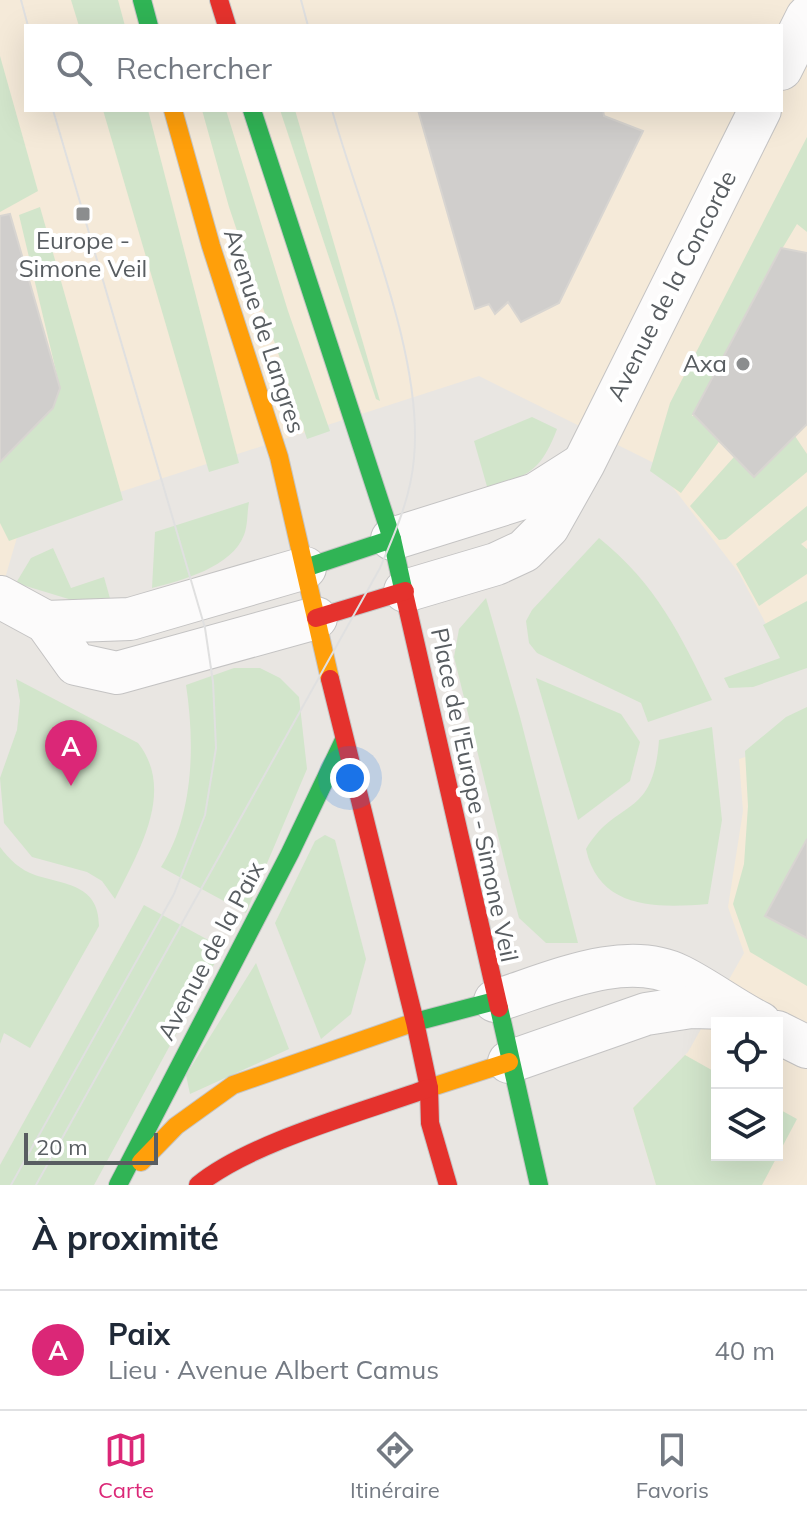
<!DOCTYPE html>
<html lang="fr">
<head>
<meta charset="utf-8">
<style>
	body { margin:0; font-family:Mulish,sans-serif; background:#f2f2f3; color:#1f2937 }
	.controls { position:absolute; right:24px; bottom:24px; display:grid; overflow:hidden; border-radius:0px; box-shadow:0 8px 32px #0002 }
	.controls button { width:72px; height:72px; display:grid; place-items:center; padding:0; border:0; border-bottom:2px solid #e0e1e3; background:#fff; color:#1f2937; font:40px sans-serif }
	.scale { position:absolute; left:24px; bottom:20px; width:134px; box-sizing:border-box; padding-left:8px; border:4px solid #585d61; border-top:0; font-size:22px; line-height:28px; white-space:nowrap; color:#585d61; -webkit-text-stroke:6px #fff; paint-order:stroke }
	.you { position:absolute; left:350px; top:778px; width:28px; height:28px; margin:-20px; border:6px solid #fff; border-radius:50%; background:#1a73e8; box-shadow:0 0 0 12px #1a73e833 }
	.badge { display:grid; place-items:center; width:52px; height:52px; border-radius:50%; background:#db2777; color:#fff; font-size:26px; font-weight:700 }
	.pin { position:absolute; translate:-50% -66px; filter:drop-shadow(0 2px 4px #0008) }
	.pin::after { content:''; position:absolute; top:42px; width:28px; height:24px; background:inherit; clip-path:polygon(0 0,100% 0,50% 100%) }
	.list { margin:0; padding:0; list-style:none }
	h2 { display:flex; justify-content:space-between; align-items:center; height:104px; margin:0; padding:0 32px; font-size:34px }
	h2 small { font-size:26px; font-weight:400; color:#747a83 }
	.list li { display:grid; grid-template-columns:52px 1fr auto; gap:24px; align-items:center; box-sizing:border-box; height:120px; padding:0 32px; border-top:2px solid #e0e1e3 }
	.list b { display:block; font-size:30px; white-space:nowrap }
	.list p { margin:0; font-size:26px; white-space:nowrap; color:#747a83 }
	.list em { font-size:26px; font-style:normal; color:#747a83 }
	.icon { flex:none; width:44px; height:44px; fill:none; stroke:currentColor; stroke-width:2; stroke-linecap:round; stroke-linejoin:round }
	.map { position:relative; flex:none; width:807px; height:1185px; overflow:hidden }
	.search { position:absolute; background:#fff; box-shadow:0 8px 32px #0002; left:24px; right:24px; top:24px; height:88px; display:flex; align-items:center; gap:20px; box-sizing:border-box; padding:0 28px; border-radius:0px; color:#747a83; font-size:30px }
	.sheet { height:224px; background:#fff }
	nav { display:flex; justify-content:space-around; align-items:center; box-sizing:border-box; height:112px; border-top:2px solid #e0e1e3; background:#fff; font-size:22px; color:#747a83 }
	nav a { display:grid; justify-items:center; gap:4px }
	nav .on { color:#db2777 }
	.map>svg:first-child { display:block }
	.commercial { fill:#f5ead9; fill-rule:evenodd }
	.green { fill:#d2e5cb }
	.building { fill:#d0cecc; stroke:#d8d5d1; stroke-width:2 }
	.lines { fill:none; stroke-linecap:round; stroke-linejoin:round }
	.street-casing { stroke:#c4c3c3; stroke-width:44 }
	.fast-casing { stroke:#c5c5c5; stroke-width:20 }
	.slow-casing { stroke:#c5c5c5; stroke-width:20 }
	.jam-casing { stroke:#c5c5c5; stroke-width:20 }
	.street { stroke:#fcfbfb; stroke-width:42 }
	.fast { stroke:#30b455; stroke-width:18 }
	.slow { stroke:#ff9f0a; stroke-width:18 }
	.jam { stroke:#e5322d; stroke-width:18 }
	.tram { stroke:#e0e0e0; stroke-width:2 }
	.poi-dot { fill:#8b8d8e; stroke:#fff; stroke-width:3 }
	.labels { text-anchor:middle; stroke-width:8; stroke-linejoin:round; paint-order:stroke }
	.poi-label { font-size:24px; fill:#585d61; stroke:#fff }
	.street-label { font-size:24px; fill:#585d61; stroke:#fff }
</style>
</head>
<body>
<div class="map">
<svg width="807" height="1185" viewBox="0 0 807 1185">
	<rect width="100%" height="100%" fill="#e9e6e2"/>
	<g class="commercial">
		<path d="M 0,0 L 807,0 L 807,655 L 786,662 L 739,573 L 654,463 L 479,376 L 21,524 L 0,595 ZM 26,26 L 781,26 L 781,110 L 26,110 Z"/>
		<path d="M 807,738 L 807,1185 L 656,1185 L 633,1108 L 688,1052 L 744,953 L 728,907 L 743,811 L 739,759 ZM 717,1023 L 777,1023 L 777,1155 L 717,1155 Z"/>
	</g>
	<g class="green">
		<path d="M 71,0 L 118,0 L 125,26 L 79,26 Z"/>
		<path d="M 0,56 L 38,191 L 0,212 Z"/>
		<path d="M 103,110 L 148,110 L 239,463 L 209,472 Z"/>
		<path d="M 202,110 L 226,110 L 288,311 L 330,431 L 307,439 L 229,207 Z"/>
		<path d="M 280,110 L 295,110 L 380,401 L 376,399 Z"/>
		<path d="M 807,137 L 807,232 L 797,224 L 761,284 L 764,286 L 747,318 L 743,319 L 692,416 L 696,416 L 721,439 L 681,493 L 650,471 L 670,403 Z"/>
		<path d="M 40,207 L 123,500 L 9,541 L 0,523 L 0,462 L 60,388 L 19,215 Z"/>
		<path d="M 532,417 L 557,429 C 541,471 529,475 488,490 L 474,441 Z"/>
		<path d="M 795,436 L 807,454 L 807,472 L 726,539 L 719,540 L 690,506 L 734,457 L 737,456 L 754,477 Z"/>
		<path d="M 249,502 C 247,512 248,525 244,535 C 232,567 181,581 152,588 L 155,532 Z"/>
		<path d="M 807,506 L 807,540 L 801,544 L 807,549 L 807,574 L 759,606 L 736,564 Z"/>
		<path d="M 599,538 C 656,584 681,635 712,700 L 648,722 L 641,703 L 537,653 L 529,643 L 526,621 L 532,610 Z"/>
		<path d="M 53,548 L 71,588 L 104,577 L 111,602 L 85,604 L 16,583 L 31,558 Z"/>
		<path d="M 486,598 L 520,717 L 578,943 L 546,943 L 519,918 L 510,884 L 454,657 L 459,629 Z"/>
		<path d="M 807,601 L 807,668 L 753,687 L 729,688 L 724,678 L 780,658 L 763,625 Z"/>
		<path d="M 234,668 L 260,668 L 280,678 L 299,697 L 307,769 L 246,913 L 161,867 C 194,815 195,744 186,685 Z"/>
		<path d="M 536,678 L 621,714 L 640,742 L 630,781 L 578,820 Z"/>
		<path d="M 16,679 L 138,743 C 176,791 138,852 115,899 L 102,881 L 87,872 L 32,857 L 4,823 L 0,778 L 17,730 L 20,701 Z"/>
		<path d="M 807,707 L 807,850 L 801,850 L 766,916 L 807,938 L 807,986 L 750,952 L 733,904 L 744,864 L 748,806 L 745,751 L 786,717 Z"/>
		<path d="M 712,727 L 722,820 L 708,904 C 658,908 599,910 586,849 C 617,797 653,821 659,740 Z"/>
		<path d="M 325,835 L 335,840 L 366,959 L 351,1014 L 321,1039 L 275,923 L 315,841 Z"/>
		<path d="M 0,847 C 9,859 20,870 35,875 C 65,885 99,884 99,926 L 30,1048 L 4,1033 L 0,1044 Z"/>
		<path d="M 144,905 L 223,948 L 94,1185 L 0,1185 L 0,1165 Z"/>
		<path d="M 256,963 L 289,1049 L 190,1094 L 186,1075 Z"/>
		<path d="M 685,1055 L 717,1073 L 717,1155 L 777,1155 L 777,1108 L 797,1119 L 762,1185 L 656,1185 L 633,1108 Z"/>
	</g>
	<g class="building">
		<path d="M 418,110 L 603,110 L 604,116 L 643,131 L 559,303 L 521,322 L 508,302 L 495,314 L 489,304 L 475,309 Z"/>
		<path d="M 10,214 L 60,388 L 53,408 L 0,462 L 0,216 Z"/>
		<path d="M 781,248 L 807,253 L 807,424 L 754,477 L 693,414 Z"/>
		<path d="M 807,839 L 807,938 L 765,916 Z"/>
	</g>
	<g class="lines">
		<defs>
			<g id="street">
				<path d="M 781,69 L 807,17"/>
				<path d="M 392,539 L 536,494 L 580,466"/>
				<path d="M 405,591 L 496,564 L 524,551 L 548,527 L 584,463 L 760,110"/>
				<path d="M 0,597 L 46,622 L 76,664 L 117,673 L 316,618"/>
				<path d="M 46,622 L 130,619 L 305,568"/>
				<path d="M 495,1001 C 550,984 625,948 680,976 C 708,990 732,1009 760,1023"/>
				<path d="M 777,1032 L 807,1047"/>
				<path d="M 509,1062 L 646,1014 L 691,1007 L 730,1008"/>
			</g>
			<g id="fast">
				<path d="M 142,0 L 149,26"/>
				<path d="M 252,110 L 392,539 L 404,593"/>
				<path d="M 305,568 L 392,539"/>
				<path d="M 499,1008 L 539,1185"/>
				<path d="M 415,1022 L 495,1001"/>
				<path d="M 118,1185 L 290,853 L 344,740"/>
			</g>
			<g id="slow">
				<path d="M 173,110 L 211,246 L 279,457 L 330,679"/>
				<path d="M 429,1088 L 509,1062"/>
				<path d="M 141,1162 L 176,1126 L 233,1085 L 415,1022"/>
			</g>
			<g id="jam">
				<path d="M 219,0 L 227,26"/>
				<path d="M 404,593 L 499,1008"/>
				<path d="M 316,618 L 405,591"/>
				<path d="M 330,679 L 415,1022 L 429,1088 L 430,1123 L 448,1185"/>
				<path d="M 198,1185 C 250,1142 363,1112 429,1088"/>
			</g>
		</defs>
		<use href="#street" class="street-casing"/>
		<use href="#fast" class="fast-casing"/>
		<use href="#slow" class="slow-casing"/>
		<use href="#jam" class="jam-casing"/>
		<use href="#street" class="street"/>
		<use href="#fast" class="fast"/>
		<use href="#slow" class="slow"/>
		<use href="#jam" class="jam"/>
		<g class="tram">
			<path d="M 21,0 L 28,26"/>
			<path d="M 301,0 L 308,26"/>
			<path d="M 11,1185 L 174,894 L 205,815 L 216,748 L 213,682 L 205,628 L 53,110"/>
			<path d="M 36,1185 L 380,568 C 395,533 411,497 414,458 C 424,355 360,211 332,110"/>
		</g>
	</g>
	<g class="poi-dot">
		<rect x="75" y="206" width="16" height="16" rx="4"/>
		<circle cx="743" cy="364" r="8"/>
	</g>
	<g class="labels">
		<g class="poi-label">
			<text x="83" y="249">Europe -<tspan x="83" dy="28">Simone Veil</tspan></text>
			<text x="727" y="372" text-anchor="end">Axa</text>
		</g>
		<g class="street-label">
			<text transform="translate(672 286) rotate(-63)" y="8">Avenue de la Concorde</text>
			<text transform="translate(264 331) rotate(72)" y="8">Avenue de Langres</text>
			<text transform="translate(474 795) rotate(78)" y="8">Place de l'Europe - Simone Veil</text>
			<text transform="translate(211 951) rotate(-62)" y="8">Avenue de la Paix</text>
		</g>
	</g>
</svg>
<div class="controls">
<button><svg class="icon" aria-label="locate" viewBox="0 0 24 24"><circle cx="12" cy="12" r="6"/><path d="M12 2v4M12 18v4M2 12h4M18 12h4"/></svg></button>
<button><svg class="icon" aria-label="layers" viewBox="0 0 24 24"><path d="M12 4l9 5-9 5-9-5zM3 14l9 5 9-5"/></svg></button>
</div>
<div class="scale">20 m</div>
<div class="you"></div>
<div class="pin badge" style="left:71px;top:786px">A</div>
<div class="search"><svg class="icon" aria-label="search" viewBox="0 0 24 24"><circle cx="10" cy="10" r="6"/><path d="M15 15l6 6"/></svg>Rechercher</div>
</div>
<section class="sheet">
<h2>À proximité<small></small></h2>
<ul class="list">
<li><span class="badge">A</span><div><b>Paix</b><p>Lieu · Avenue Albert Camus</p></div><em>40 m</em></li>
</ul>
</section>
<nav>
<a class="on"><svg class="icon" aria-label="map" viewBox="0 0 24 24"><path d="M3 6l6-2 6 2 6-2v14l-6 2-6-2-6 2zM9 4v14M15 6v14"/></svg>Carte</a>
<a><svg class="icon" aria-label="directions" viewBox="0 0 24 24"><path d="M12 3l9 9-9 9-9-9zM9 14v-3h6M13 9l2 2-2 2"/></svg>Itinéraire</a>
<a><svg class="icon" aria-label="saved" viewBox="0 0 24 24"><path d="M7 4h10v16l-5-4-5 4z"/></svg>Favoris</a>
</nav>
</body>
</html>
